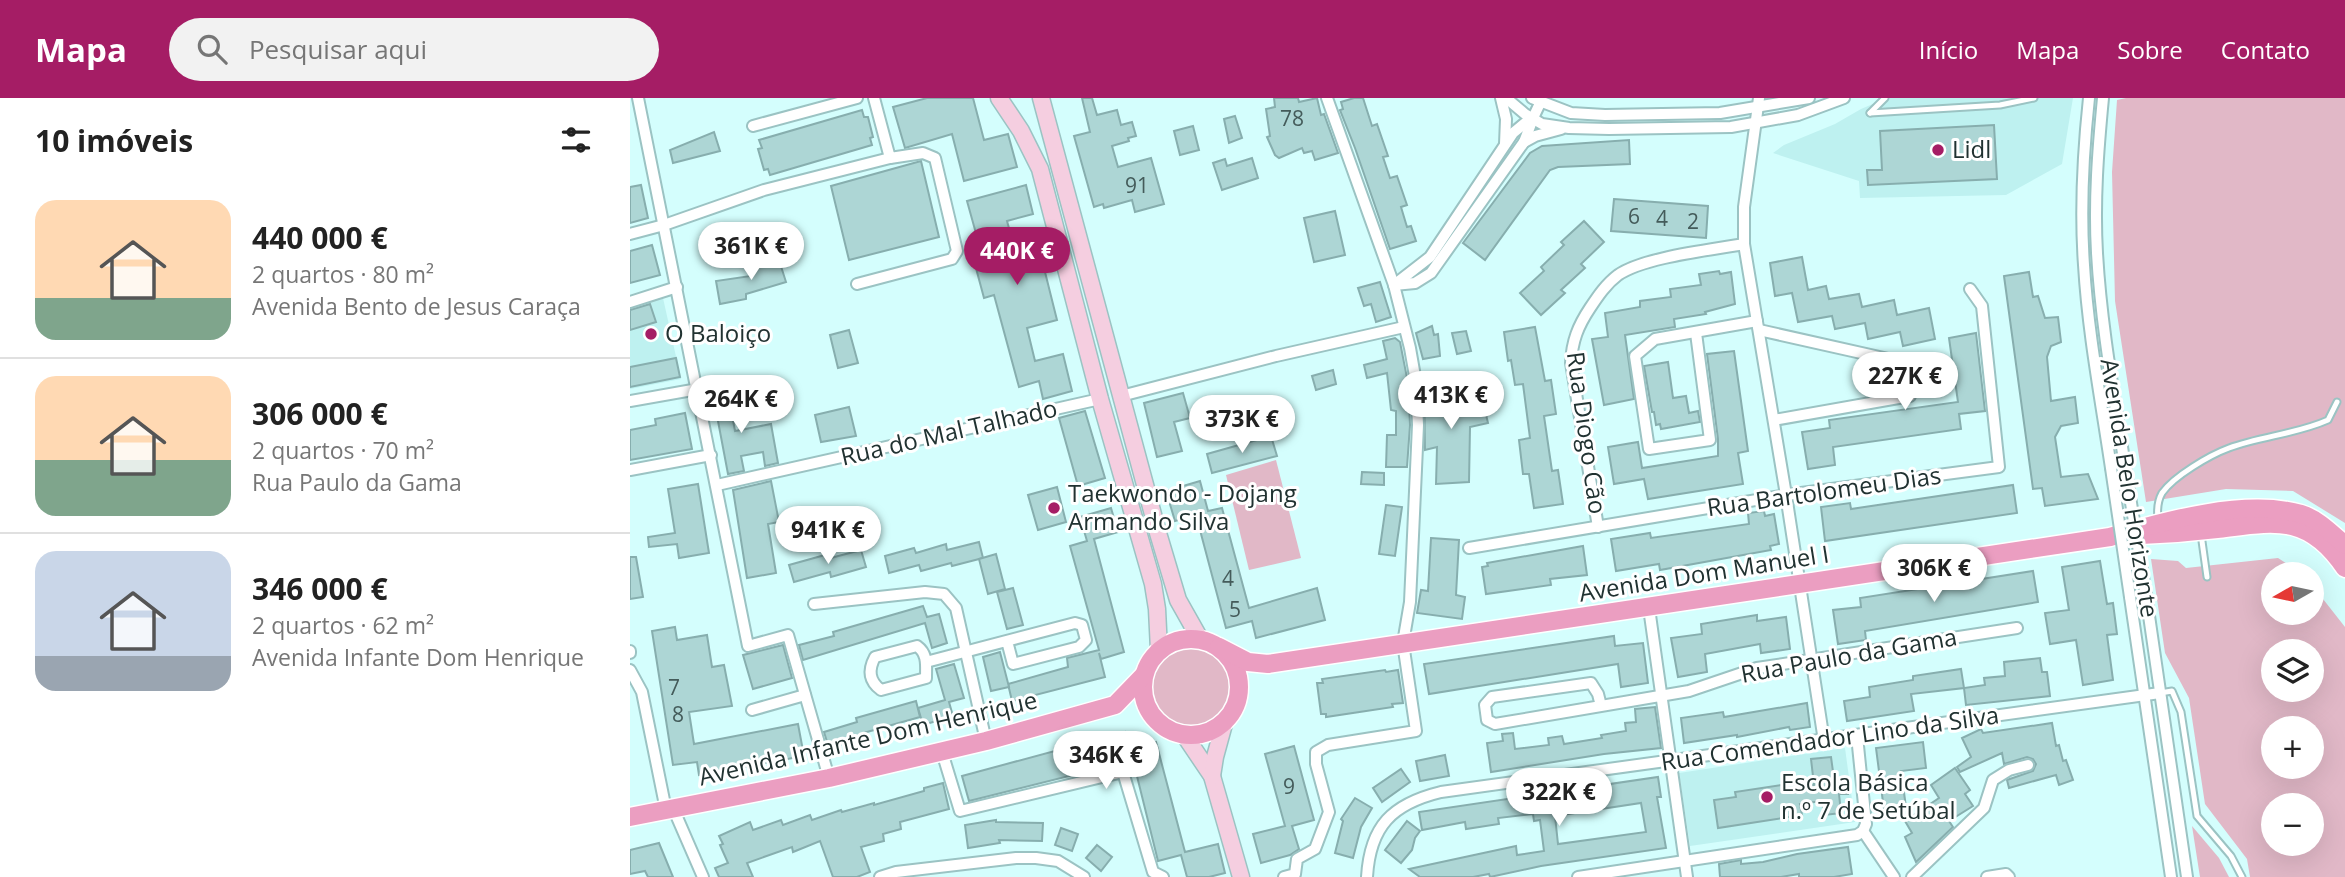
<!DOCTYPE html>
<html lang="pt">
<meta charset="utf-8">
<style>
body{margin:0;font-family:"Open Sans",sans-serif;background:#f2f2f2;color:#222;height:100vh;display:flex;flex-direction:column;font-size:26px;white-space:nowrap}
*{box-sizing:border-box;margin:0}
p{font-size:23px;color:#767676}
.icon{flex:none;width:38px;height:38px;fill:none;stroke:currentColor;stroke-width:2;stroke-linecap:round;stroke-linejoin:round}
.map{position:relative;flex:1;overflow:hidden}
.sheet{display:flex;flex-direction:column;background:#fff;width:630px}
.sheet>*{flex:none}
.needle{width:46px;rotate:261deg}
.buttons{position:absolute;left:1631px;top:464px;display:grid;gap:14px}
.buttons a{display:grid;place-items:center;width:63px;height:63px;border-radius:50%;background:#fff;box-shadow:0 7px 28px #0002;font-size:35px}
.price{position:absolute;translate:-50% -60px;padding:0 16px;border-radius:24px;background:#fff;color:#222;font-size:23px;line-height:46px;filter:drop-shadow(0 2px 4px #0008)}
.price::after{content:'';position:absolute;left:50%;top:42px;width:21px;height:16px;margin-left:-10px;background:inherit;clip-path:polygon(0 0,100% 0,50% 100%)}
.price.current{background:#a51d65;color:#fff}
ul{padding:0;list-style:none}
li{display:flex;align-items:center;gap:21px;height:175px;padding:0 35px}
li+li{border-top:2px solid #e0e0e0}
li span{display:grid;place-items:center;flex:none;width:196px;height:140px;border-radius:21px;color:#555}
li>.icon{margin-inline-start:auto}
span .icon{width:84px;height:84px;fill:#fffc;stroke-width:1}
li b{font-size:30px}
h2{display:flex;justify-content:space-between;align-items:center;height:84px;padding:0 35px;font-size:30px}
header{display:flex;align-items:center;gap:42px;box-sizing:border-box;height:98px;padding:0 35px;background:#a51d65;color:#fff}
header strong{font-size:33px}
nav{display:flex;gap:38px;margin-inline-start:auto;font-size:24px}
.search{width:490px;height:63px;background:#f2f2f2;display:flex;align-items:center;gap:18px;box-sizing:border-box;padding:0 24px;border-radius:38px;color:#767676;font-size:26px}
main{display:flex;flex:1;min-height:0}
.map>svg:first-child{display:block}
.built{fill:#bef1f0}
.green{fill:#e1b8c7;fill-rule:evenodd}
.building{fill:#add6d5;stroke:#87aeae;stroke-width:2;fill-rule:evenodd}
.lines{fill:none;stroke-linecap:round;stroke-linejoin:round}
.service-casing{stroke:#9bc3c3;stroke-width:9}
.minor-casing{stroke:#9bc3c3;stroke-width:14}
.secondary-casing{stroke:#9bc3c3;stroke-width:19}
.primary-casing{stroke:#fff;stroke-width:21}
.service{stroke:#fff;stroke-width:5}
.minor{stroke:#fff;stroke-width:10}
.secondary{stroke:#f5cee0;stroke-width:16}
.primary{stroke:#eb9ec1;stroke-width:18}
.minor-bridge-casing{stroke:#9bc3c3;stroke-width:14;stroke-linecap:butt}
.minor-bridge{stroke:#fff;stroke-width:10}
.poi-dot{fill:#a51d65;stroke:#fff;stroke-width:2.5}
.labels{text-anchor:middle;stroke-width:6;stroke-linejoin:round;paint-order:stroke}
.number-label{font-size:21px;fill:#445b5a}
.poi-label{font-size:24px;fill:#213231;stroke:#fff;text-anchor:start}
.street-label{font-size:24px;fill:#213231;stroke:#fff}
</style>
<header>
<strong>Mapa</strong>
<div class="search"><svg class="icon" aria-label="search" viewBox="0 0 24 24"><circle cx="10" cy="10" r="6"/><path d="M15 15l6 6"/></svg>Pesquisar aqui</div>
<nav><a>Início</a><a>Mapa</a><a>Sobre</a><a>Contato</a></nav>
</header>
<main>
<section class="sheet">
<h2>10 imóveis<svg class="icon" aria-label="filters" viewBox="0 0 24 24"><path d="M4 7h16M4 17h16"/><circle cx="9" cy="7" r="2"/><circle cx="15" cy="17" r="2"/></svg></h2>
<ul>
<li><span style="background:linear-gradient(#ffd9b3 70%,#7fa58c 0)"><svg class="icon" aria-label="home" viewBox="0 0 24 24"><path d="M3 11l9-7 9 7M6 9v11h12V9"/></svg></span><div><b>440 000 €</b><p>2 quartos · 80 m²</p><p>Avenida Bento de Jesus Caraça</p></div></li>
<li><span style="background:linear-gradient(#ffd9b3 60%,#7fa58c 0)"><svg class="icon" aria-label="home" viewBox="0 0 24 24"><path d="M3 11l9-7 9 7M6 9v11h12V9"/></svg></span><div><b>306 000 €</b><p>2 quartos · 70 m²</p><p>Rua Paulo da Gama</p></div></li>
<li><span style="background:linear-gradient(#c9d6e8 75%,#9aa5b1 0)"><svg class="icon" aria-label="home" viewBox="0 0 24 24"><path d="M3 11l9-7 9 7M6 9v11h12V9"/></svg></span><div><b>346 000 €</b><p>2 quartos · 62 m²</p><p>Avenida Infante Dom Henrique</p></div></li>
</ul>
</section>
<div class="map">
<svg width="1715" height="779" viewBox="0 0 1715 779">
<rect width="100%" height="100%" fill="#d4fefd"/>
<g class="built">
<polygon points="1257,0 1443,0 1432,66 1376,97 1230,100 1229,83 1143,55 1154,47 1205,26 1231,11"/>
<polygon points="33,200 51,281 0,291 0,210"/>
<polygon points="1215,650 1225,724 1060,748 1049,675"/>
</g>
<g class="green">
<polygon points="1496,0 1715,0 1715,425 1663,393 1596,391 1516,404 1485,203 1482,74 1487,2"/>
<polygon points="646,362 671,460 619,472 596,377"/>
<path d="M1648 460 1673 476H1643V514H1682V487L1715 529V779H1620L1617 761 1575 706 1559 600 1535 555 1521 461 1548 463 1556 470ZM1643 553H1682V592H1643ZM1643 630H1682V668H1643ZM1643 707H1682V746H1643Z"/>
<circle cx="560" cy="589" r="40"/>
<polygon points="1562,728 1589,760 1599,779 1570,779"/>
</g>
<g class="building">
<polygon points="297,0 343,0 354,42 378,36 387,69 334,83 322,36 275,50 263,9"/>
<polygon points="452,0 462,0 467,17 487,12 491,27 502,24 506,38 498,40 499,43 482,48 488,69 521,60 534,106 505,114 502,102 474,110 473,106 464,109 444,38 460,34"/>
<polygon points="644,0 668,0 669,4 687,0 691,17 694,16 708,55 685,62 682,53 674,55 672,50 649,60 645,57 637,39 640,38 636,11 645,9"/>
<polygon points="724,0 733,0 742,28 747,26 758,58 753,59 760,80 767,78 777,107 771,109 777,129 781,128 786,143 760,151 725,50 710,12 713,11 711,4"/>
<polygon points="232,12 234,19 238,19 243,39 240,40 242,47 140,77 138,71 134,72 128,51 132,50 129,42"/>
<polygon points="605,18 612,40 599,45 594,21"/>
<polygon points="1364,27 1367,81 1238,87 1237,72 1252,72 1250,33"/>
<polygon points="563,28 569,52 550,57 544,33"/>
<polygon points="84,34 90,53 43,65 40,52"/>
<polygon points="999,42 1000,66 928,69 920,72 855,162 833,145 900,55 912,48"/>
<polygon points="622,60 628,80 592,92 583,65 595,61 597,68"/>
<polygon points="291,63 309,139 219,162 201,88"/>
<polygon points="11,87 18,120 0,125 0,89"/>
<polygon points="396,87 403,116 377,123 384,148 407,142 427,222 397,230 405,263 433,256 442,293 413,301 409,283 389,289 364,197 354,200 343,159 352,157 337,103"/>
<polygon points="984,101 1078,108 1076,140 981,133"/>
<polygon points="705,113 715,157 684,164 674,120"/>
<polygon points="954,123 974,144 951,166 955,170 931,192 935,195 911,217 890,195 914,173 911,169 934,147 931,144"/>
<polygon points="22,147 30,177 0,185 0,153"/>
<polygon points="1172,159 1178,192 1196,188 1199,201 1229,196 1232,209 1264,202 1267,217 1299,210 1305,241 1273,248 1270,234 1238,241 1235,225 1205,231 1202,218 1168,224 1162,195 1145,198 1140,165"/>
<polygon points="149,162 156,184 116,196 116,201 90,206 86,183 121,178 119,170"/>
<polygon points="1089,173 1090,176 1101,174 1105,206 1075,214 1076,216 1044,221 1045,229 995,237 1004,301 974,307 962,241 978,239 975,215 1010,209 1010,203 1041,199 1040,191 1071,187 1069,176"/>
<polygon points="1399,174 1403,199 1408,198 1415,220 1428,219 1431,244 1421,248 1417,259 1421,303 1445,299 1448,325 1431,328 1425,339 1431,379 1458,376 1468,401 1415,408 1412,390 1403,391 1374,178"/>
<polygon points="750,184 761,219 746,224 741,206 734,208 728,190"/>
<polygon points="20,206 26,224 0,232 0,212"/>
<polygon points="802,228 804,237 808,236 810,258 793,261 786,235"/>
<polygon points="905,229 915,283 921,282 926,316 914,318 922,373 928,372 933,406 904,410 899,376 893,376 889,342 900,340 893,286 885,287 881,262 878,263 874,234"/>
<polygon points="219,232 228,265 208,270 200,237"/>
<polygon points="836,233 841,253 827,256 822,235"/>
<polygon points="1346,235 1355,313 1329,316 1331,331 1203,349 1205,367 1178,371 1172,334 1200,330 1199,322 1328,304 1319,240"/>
<polygon points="765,240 770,244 778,285 780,327 777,369 756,369 757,337 766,337 766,313 761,312 757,275 737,280 734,267 757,261 753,243"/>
<polygon points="1104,253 1118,353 1108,355 1113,386 1018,401 1014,381 984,386 978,349 1008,344 1012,370 1088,358 1088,341 1077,256"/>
<polygon points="46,260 50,279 0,289 0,269"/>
<polygon points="1038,264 1043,300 1056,298 1059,315 1068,313 1070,324 1031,331 1030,326 1026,327 1024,314 1022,314 1014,268"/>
<polygon points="703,272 706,286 686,292 682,278"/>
<polygon points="96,284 105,333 141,326 148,365 135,368 133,354 111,358 114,373 98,376 81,286"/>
<polygon points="811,284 817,309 839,305 836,291 849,288 858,325 840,329 839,384 806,386 807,349 795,352 794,286"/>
<polygon points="553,295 560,320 544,324 552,353 527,359 514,305"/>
<polygon points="219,309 226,338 191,344 185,317"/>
<polygon points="455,313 475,380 448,388 429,320"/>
<polygon points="55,315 62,351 0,362 0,332 26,327 25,321"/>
<polygon points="641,338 647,358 582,375 577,356"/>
<polygon points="732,374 754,375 754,387 731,386"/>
<polygon points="141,383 149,424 138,426 146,475 117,480 103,392"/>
<polygon points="570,383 578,413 592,410 619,510 687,490 695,522 626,540 622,523 596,530 566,417 545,423 536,393"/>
<polygon points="68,386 79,455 49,460 47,446 19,449 18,439 45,435 38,391"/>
<polygon points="1383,387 1387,415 1195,443 1191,409 1220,405 1221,411"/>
<polygon points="427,389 436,424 408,432 398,397"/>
<polygon points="756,407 772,409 765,458 749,456"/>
<polygon points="481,410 488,434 464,441 494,554 471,561 469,555 475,579 382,603 378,586 438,569 437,560 469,552 440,448 457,443 450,419"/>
<polygon points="1134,413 1135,418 1144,416 1149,446 1140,448 1141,452 1030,472 1029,466 986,473 981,441 1020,435 1021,440 1119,426 1118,415"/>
<polygon points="801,440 829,442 826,497 835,499 832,521 787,515 791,492 798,493"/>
<polygon points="349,444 353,460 322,468 321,465 291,473 289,467 259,475 255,458 284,450 286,455 316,446 317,452"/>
<polygon points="953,448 957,477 920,481 921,487 856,496 852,469 858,468 857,465"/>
<polygon points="231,452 236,469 201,479 200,474 164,484 159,467 195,457 197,461"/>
<polygon points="366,456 375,491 358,496 349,461"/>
<polygon points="0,459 6,459 13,499 0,501"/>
<polygon points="1470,463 1477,506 1483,505 1487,536 1477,537 1483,582 1453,587 1446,542 1420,546 1415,515 1439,512 1432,469"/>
<polygon points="1403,473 1408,504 1235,533 1236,542 1208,546 1203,512 1231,509 1230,500"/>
<polygon points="383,490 393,527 377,531 367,494"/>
<polygon points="293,508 297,519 309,516 317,545 302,550 295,525 173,562 169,547 204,538 203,534"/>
<polygon points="1127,517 1127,523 1156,519 1160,551 1131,555 1130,546 1075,556 1077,574 1048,579 1041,540 1072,536 1071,526"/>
<polygon points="45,529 47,542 77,537 82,569 94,567 102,608 59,614 64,646 168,626 174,658 69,677 67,664 43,667 22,533"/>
<polygon points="984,538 985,548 1013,545 1018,585 991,589 988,566 799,596 794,566"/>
<polygon points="153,547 162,580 123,591 113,557"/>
<polygon points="370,554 379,589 361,593 353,559"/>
<polygon points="1410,560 1412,574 1417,574 1420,598 1336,607 1334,590 1355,587 1354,580 1375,578 1374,564"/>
<polygon points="324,566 334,600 319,604 323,618 293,627 288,610 315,602 306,571"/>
<polygon points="1331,571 1334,590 1281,596 1284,613 1217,623 1214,603 1240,599 1239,589 1283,582 1283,578"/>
<polygon points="755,572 756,574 768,572 773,605 762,606 763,609 696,619 696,616 691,616 687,585 693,585 692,581"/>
<polygon points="286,603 290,619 230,636 231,640 199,650 194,634 227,624 226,620"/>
<polygon points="1177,605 1180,629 1160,632 1159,629 1107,639 1107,637 1054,645 1051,620 1093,614 1094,619"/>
<polygon points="1025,609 1031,650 974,656 861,674 857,645 873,643 872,636 883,635 885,651 919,647 918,640 932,638 934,646 972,640 971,637 996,633 995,625 1006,624 1005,611"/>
<polygon points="1422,625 1426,648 1429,647 1433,663 1436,662 1443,682 1429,687 1426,677 1379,690 1377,682 1403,673 1406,666 1403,661 1397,659 1374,666 1372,655 1330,674 1327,669 1341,659 1332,640 1351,631 1353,635"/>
<polygon points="495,634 500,650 526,644 555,754 588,746 595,775 579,779 557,779 551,757 528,763 503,662 339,703 332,678"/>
<polygon points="1293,644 1296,670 1271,673 1276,709 1254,712 1246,650"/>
<polygon points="664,648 684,722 662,728 669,751 660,757 631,765 623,736 655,728 635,656"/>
<polygon points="815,657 819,678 790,683 786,663"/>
<polygon points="1201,659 1204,681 1216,680 1218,696 1209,696 1211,715 1194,717 1192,703 1170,706 1172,717 1088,730 1084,702 1106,699 1105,694 1152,687 1152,692 1184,687 1181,661"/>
<polygon points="1325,670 1340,692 1335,696 1343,708 1319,723 1323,729 1286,764 1275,739 1282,735 1275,723 1309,700 1301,687"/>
<polygon points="771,671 780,684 752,704 743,690"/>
<path d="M1028 679 1031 699H1027L1036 750 911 768 860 779 859 776 843 779H790L779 771 886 748 887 757 914 753 910 722 904 723 903 716 868 720 869 726 836 731 835 724 792 732 789 714ZM1011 705 1016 734 928 746 925 718Z"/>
<polygon points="313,685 319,711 270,724 271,731 253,736 254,743 231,749 240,774 227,779 203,779 190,743 163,754 162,749 117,765 123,779 89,779 85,770 98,765 90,747 93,746 89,738 120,724 123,732 151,722 153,727 180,717 182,722 211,712 212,714 244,705 244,707 294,693 294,690"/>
<polygon points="725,700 742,710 731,729 723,760 705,755 713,723 711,721"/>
<polygon points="366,722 366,724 413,725 412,743 369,742 370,745 338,750 335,727"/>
<polygon points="777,723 790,733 785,740 782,752 771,765 755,752"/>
<polygon points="431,730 448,736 442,753 425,747"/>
<polygon points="29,745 43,779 18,779 15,773 0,776 0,752"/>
<polygon points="467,747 482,759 471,773 456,760"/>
<polygon points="1218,749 1222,776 1204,779 1169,779 1169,776 1151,779 1090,779 1089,766 1111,762 1111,766 1133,764 1167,756"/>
</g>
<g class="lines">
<g class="service-casing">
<g id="service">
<polyline points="1240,15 1370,7 1404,0"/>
<polyline points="1240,15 1255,0"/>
<path d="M1528 421C1527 412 1527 404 1532 395 1544 378 1580 357 1599 350 1632 338 1667 336 1698 322L1707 304"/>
<polyline points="1571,436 1577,479"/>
<polyline points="1530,595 1542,593 1551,614 1567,718 1601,758 1612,779"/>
</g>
</g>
<g class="minor-casing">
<g id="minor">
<polyline points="8,0 118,548 158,537 199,680"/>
<polyline points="871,0 876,21 875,46"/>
<polyline points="876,0 895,16 912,26 939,30 979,31 1101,29 1168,17 1214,0"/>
<polyline points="902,0 941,15 975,17 1090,15 1179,0"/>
<polyline points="1129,0 1114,109 1114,146 1156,397 1194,643"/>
<path d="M1459 0C1453 56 1450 111 1454 167 1458 235 1471 302 1481 370"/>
<path d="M1473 0C1468 52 1464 103 1467 155 1471 226 1484 297 1495 368"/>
<polyline points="123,28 227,0"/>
<polyline points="894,44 905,38 931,31"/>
<polyline points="0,136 34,127 134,92 260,60"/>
<polyline points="227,186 322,161 327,153 305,60 293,55 260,60 244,0"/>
<path d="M764 187 785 185 801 175 894 44C900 30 903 17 911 4"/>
<polyline points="764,187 800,159 883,35 901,20"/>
<polyline points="0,204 47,189"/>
<polyline points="1129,232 1276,265 1280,298 1144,322"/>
<polyline points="1066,235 1080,342 1019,351 1005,258 1025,241 1127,223"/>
<polyline points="491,298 646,258 774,229"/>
<polyline points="0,303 68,291"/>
<polyline points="0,372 81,357"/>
<polyline points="87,387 470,301"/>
<path d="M968 429 941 265C942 243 948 228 960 210 968 198 976 186 988 177 1014 159 1081 152 1114 146"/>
<polyline points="839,450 1156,397 1369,369 1352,208 1340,191"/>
<polyline points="1516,497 1557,779"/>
<polyline points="1500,499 1541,779"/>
<polyline points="184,506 295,494 314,496 326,510 356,643"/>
<polyline points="1019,510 1057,779"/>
<path d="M287 548C298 556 296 567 296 580L251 592C239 583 238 572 245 559Z"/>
<polyline points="0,553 0,555"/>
<polyline points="296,564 445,525 452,527 456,542 449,549 383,566 377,543"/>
<polyline points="0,572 12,594 36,712"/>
<polyline points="971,608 968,596 961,585 862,599 855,607 857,622 865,626 1059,593 1127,570 1387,530"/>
<polyline points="122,612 175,597"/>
<polyline points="312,654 330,713 493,674 523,774 533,779"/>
<polyline points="43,710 73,779"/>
<polyline points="1233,733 1264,779"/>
<polyline points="250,779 266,774 386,760 406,760 428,763 454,779"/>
<polyline points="654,779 665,776 667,761 685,751 699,714 686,666 686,654 698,647 786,633 773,545 780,504 788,327 786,284 780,250 764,187 697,0"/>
<path d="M737 779C740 728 762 706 811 694L1530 595"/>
<polyline points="948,779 1227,737 1233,733 1236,726 1227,638"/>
<polyline points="1282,779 1354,710 1363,682 1379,672 1398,667"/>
<polyline points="1357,779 1376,776 1379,779"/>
</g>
</g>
<g class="secondary-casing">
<g id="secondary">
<polyline points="369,0 391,33 410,71 470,301 523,486 527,511 529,552"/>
<polyline points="411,0 528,435 548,502 570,541"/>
<polyline points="555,638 582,678 611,779"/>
<polyline points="582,678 585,659 594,626"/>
</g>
</g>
<g class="primary-casing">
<g id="primary">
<path d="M1511 437C1537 436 1562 434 1587 431 1644 424 1678 415 1715 470"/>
<circle cx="561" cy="589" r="48"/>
<path d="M589 549 618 564 638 566 1480 439C1534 423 1616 400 1671 416 1688 421 1702 436 1715 447"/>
<polyline points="0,719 199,680 356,643 485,607 514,577"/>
</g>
</g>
<use href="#service" class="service"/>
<use href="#minor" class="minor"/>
<use href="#secondary" class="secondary"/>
<use href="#primary" class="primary"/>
<g class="minor-bridge-casing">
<g id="minor-bridge">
<polyline points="1495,368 1516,497"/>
<polyline points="1481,370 1500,499"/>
</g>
</g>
<use href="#minor-bridge" class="minor-bridge"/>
</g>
<g class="poi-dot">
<circle cx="1308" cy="52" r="7"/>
<circle cx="21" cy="236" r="7"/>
<circle cx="424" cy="410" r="7"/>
<circle cx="1137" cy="699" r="7"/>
</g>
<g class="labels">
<g class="number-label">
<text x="662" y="28">78</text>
<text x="507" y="95">91</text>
<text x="1004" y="126">6</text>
<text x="1032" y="128">4</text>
<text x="1063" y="131">2</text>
<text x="598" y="488">4</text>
<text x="605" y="519">5</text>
<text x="44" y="597">7</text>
<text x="48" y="624">8</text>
<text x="659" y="696">9</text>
</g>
<g class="poi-label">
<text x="1322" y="60">Lidl</text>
<text x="35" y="244">O Baloiço</text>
<text x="438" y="404">Taekwondo - Dojang<tspan x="438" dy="28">Armando Silva</tspan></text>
<text x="1151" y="693">Escola Básica<tspan x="1151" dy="28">n.º 7 de Setúbal</tspan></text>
</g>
<g class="street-label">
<text transform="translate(319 335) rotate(-13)" y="8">Rua do Mal Talhado</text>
<text transform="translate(956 335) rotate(82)" y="8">Rua Diogo Cão</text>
<text transform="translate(1499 390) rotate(81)" y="8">Avenida Belo Horizonte</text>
<text transform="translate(1194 394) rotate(-8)" y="8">Rua Bartolomeu Dias</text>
<text transform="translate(1074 476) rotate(-9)" y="8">Avenida Dom Manuel I</text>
<text transform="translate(1219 558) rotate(-10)" y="8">Rua Paulo da Gama</text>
<text transform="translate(238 641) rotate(-13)" y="8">Avenida Infante Dom Henrique</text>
<text transform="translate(1200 641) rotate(-8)" y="8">Rua Comendador Lino da Silva</text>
</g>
</g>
</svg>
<div class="buttons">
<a><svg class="needle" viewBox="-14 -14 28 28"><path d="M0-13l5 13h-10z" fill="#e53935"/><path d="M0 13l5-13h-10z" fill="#767676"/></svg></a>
<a><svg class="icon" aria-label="layers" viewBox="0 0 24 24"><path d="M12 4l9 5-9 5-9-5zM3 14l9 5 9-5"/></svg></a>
<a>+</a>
<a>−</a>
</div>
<b class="price" style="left:121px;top:184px">361K €</b>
<b class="price current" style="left:387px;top:189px">440K €</b>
<b class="price" style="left:1275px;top:314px">227K €</b>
<b class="price" style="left:821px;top:333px">413K €</b>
<b class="price" style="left:111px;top:337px">264K €</b>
<b class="price" style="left:612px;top:357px">373K €</b>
<b class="price" style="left:198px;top:468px">941K €</b>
<b class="price" style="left:1304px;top:506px">306K €</b>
<b class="price" style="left:476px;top:693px">346K €</b>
<b class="price" style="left:929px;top:730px">322K €</b>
</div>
</main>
